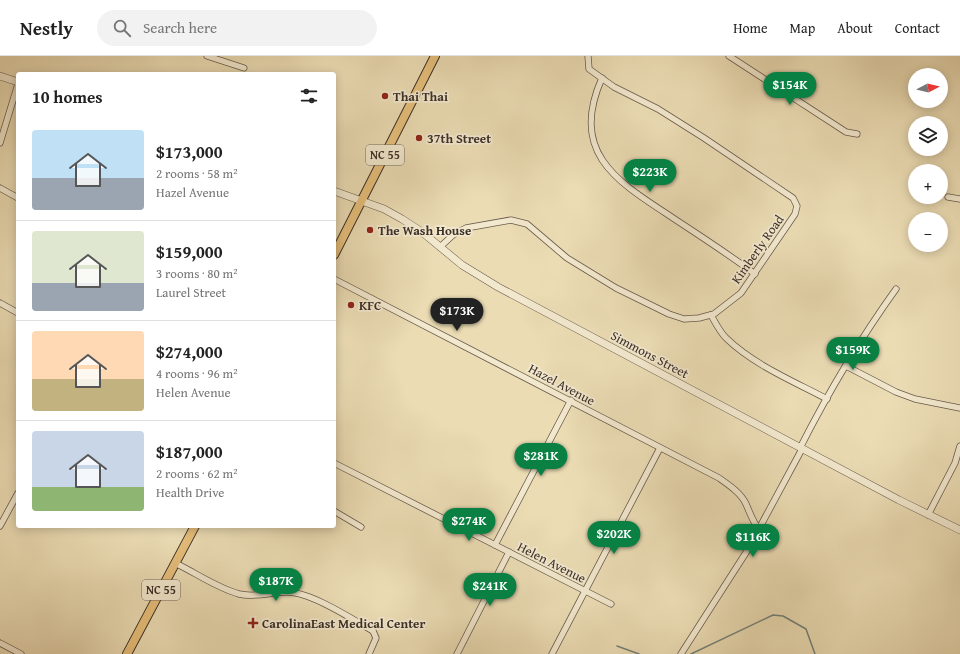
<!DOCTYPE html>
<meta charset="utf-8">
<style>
body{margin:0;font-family:"Gentium Book Plus",serif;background:#f2f2f2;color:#222;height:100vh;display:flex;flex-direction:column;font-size:15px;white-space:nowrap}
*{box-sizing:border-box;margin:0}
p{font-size:13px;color:#767676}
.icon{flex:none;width:22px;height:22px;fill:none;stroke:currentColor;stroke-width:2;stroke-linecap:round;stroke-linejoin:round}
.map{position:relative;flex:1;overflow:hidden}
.side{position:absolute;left:16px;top:16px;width:320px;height:456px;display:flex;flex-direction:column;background:#fff;border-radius:4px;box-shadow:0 2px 10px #0003}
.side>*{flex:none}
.needle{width:26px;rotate:83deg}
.buttons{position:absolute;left:908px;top:12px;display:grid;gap:8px}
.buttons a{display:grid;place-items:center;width:40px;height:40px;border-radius:50%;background:#fff;box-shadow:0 2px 10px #0003;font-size:20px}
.price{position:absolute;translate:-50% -34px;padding:0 9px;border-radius:14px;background:#0b8043;color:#fff;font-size:13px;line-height:26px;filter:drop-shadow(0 1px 2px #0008)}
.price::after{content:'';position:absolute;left:50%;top:24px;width:12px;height:9px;margin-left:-6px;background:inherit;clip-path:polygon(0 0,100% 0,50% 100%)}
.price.active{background:#222;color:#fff}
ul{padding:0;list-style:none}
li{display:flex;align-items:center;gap:12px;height:100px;padding:0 16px}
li+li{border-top:1px solid #e0e0e0}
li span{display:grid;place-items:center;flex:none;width:112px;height:80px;border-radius:4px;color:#555}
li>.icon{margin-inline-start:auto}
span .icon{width:48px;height:48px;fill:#fffc;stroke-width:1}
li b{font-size:17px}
h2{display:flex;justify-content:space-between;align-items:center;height:48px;padding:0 16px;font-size:17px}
header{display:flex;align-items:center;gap:24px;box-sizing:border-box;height:56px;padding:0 20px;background:#fff;border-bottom:1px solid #e0e0e0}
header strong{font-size:19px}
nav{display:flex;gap:22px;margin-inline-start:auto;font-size:14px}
.search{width:280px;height:36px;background:#f2f2f2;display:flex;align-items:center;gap:10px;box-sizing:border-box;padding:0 14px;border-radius:22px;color:#767676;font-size:15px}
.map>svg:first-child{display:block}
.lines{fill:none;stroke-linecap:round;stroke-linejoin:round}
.stream{stroke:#73827b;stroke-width:1.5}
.minor-casing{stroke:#675a4b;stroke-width:7}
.tertiary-casing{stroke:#675a4b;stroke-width:8}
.primary-casing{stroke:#3b2f28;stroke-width:10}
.minor{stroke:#f2e8ce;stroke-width:5.5}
.tertiary{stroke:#f2e8ce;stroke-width:7}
.primary{stroke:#e6be7a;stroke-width:8}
.poi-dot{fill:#8f2418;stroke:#f2e8ce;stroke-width:1.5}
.labels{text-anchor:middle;stroke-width:3.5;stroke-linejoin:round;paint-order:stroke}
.shield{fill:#f2e8ce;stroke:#72665a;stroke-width:1}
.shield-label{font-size:12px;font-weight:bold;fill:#3b2f28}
.poi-label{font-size:13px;font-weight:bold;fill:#3b2f28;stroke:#f2e8ce;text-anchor:start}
.street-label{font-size:13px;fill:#3b2f28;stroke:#f2e8ce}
</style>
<header>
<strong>Nestly</strong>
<div class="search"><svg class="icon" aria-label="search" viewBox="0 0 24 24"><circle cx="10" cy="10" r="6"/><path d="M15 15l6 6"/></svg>Search here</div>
<nav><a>Home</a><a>Map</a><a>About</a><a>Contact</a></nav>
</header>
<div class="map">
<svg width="960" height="598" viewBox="0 0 960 598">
<rect width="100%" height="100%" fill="#ebdcb4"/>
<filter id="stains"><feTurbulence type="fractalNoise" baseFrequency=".005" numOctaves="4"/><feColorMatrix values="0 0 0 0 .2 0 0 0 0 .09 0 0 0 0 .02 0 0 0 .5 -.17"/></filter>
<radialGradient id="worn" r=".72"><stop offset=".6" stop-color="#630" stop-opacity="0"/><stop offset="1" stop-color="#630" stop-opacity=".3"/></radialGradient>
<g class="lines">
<g class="stream">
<polyline points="617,590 639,598"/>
<polyline points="691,598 773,559 783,560 806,573 815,598"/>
</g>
<g class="minor-casing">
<g id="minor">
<polyline points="207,0 244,12"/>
<polyline points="729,0 846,76 857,78"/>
<path d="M602 22C570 94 613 123 667 158 697 178 727 197 755 218"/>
<polyline points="0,87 18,28"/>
<polyline points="0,132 18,142"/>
<polyline points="948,141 960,143"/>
<polyline points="440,191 453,179 466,172 511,164 527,168 567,202 616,232 669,258 684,263 699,262 714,258 741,237 795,158 797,150 793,142 704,82 658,53 614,31 589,13 588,0"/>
<path d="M334 223 719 422C729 429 741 437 746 448 750 457 753 466 759 474"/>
<polyline points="0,247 18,257"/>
<path d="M711 259C715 266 720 276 726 282 754 309 793 325 827 343"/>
<polyline points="846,310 896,336 915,343 960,352"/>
<path d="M800 392C828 337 860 283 896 233"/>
<polyline points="334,407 611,548"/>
<polyline points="334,455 361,471"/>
<polyline points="928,459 955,407 960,390"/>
<polyline points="0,470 18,437"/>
<polyline points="495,489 571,344"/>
<path d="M175 507C196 517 217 532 239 538 255 542 271 536 287 536 311 536 352 563 373 575L376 582 369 598"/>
<polyline points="0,587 21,598"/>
<polyline points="457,598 509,496"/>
<polyline points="552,598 660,392"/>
<polyline points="681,598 747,495 802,393"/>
</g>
</g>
<g class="tertiary-casing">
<g id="tertiary">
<polyline points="0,20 18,26"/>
<polyline points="334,135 384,153 402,163 422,176 462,209 498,231 899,444 960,474"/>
</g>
</g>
<g class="primary-casing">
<g id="primary">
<polyline points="334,199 435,0"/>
<polyline points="127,598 195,470"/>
</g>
</g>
<use href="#minor" class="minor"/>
<use href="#tertiary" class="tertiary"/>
<use href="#primary" class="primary"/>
</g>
<g class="poi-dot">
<circle cx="385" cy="40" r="4"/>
<circle cx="419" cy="82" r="4"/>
<circle cx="370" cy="174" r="4"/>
<circle cx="351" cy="249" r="4"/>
<path d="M251 561h4v4h4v4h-4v4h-4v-4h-4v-4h4z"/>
</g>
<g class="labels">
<g class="shield">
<rect x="366" y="89" width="38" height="20" rx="3"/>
<rect x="142" y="524" width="38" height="20" rx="3"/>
</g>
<g class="shield-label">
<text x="385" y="103">NC 55</text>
<text x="161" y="538">NC 55</text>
</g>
<g class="poi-label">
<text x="393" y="45">Thai Thai</text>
<text x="427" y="87">37th Street</text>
<text x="378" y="179">The Wash House</text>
<text x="359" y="254">KFC</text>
<text x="262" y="572">CarolinaEast Medical Center</text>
</g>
<g class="street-label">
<text transform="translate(757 193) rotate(-55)" y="5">Kimberly Road</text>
<text transform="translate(650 298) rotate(28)" y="5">Simmons Street</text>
<text transform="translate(562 328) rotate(28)" y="5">Hazel Avenue</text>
<text transform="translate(552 506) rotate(27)" y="5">Helen Avenue</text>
</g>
</g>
<rect width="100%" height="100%" filter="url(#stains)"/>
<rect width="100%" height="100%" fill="url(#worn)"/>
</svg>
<div class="buttons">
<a><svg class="needle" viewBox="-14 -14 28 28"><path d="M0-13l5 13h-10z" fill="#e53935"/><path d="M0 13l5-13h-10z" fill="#767676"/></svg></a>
<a><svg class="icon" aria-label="layers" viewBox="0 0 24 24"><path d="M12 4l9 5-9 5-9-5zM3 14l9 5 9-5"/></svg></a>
<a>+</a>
<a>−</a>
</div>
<b class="price" style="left:790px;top:50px">$154K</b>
<b class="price" style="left:650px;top:137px">$223K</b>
<b class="price active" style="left:457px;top:276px">$173K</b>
<b class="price" style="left:853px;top:315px">$159K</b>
<b class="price" style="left:541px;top:421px">$281K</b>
<b class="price" style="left:469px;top:486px">$274K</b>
<b class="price" style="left:614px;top:499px">$202K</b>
<b class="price" style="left:753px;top:502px">$116K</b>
<b class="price" style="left:276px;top:546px">$187K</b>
<b class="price" style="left:490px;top:551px">$241K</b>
<section class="side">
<h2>10 homes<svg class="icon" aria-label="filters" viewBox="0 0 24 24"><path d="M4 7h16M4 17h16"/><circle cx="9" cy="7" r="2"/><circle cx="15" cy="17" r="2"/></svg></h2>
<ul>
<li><span style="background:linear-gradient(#bfe0f5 60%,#9aa5b1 0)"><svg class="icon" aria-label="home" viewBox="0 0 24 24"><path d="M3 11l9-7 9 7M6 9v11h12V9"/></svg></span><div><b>$173,000</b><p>2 rooms · 58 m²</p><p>Hazel Avenue</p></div></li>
<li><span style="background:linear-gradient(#dfe7d0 65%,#9aa5b1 0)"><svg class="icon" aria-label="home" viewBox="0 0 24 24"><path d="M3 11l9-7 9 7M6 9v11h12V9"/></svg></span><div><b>$159,000</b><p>3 rooms · 80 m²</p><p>Laurel Street</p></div></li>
<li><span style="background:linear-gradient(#ffd9b3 60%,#c2b280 0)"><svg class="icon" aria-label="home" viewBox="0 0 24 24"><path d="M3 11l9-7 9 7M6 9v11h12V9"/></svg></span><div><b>$274,000</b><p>4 rooms · 96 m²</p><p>Helen Avenue</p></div></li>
<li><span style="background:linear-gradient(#c9d6e8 70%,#8fb573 0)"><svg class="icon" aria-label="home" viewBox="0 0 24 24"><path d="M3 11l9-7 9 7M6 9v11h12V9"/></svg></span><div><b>$187,000</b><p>2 rooms · 62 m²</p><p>Health Drive</p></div></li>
</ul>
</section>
</div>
